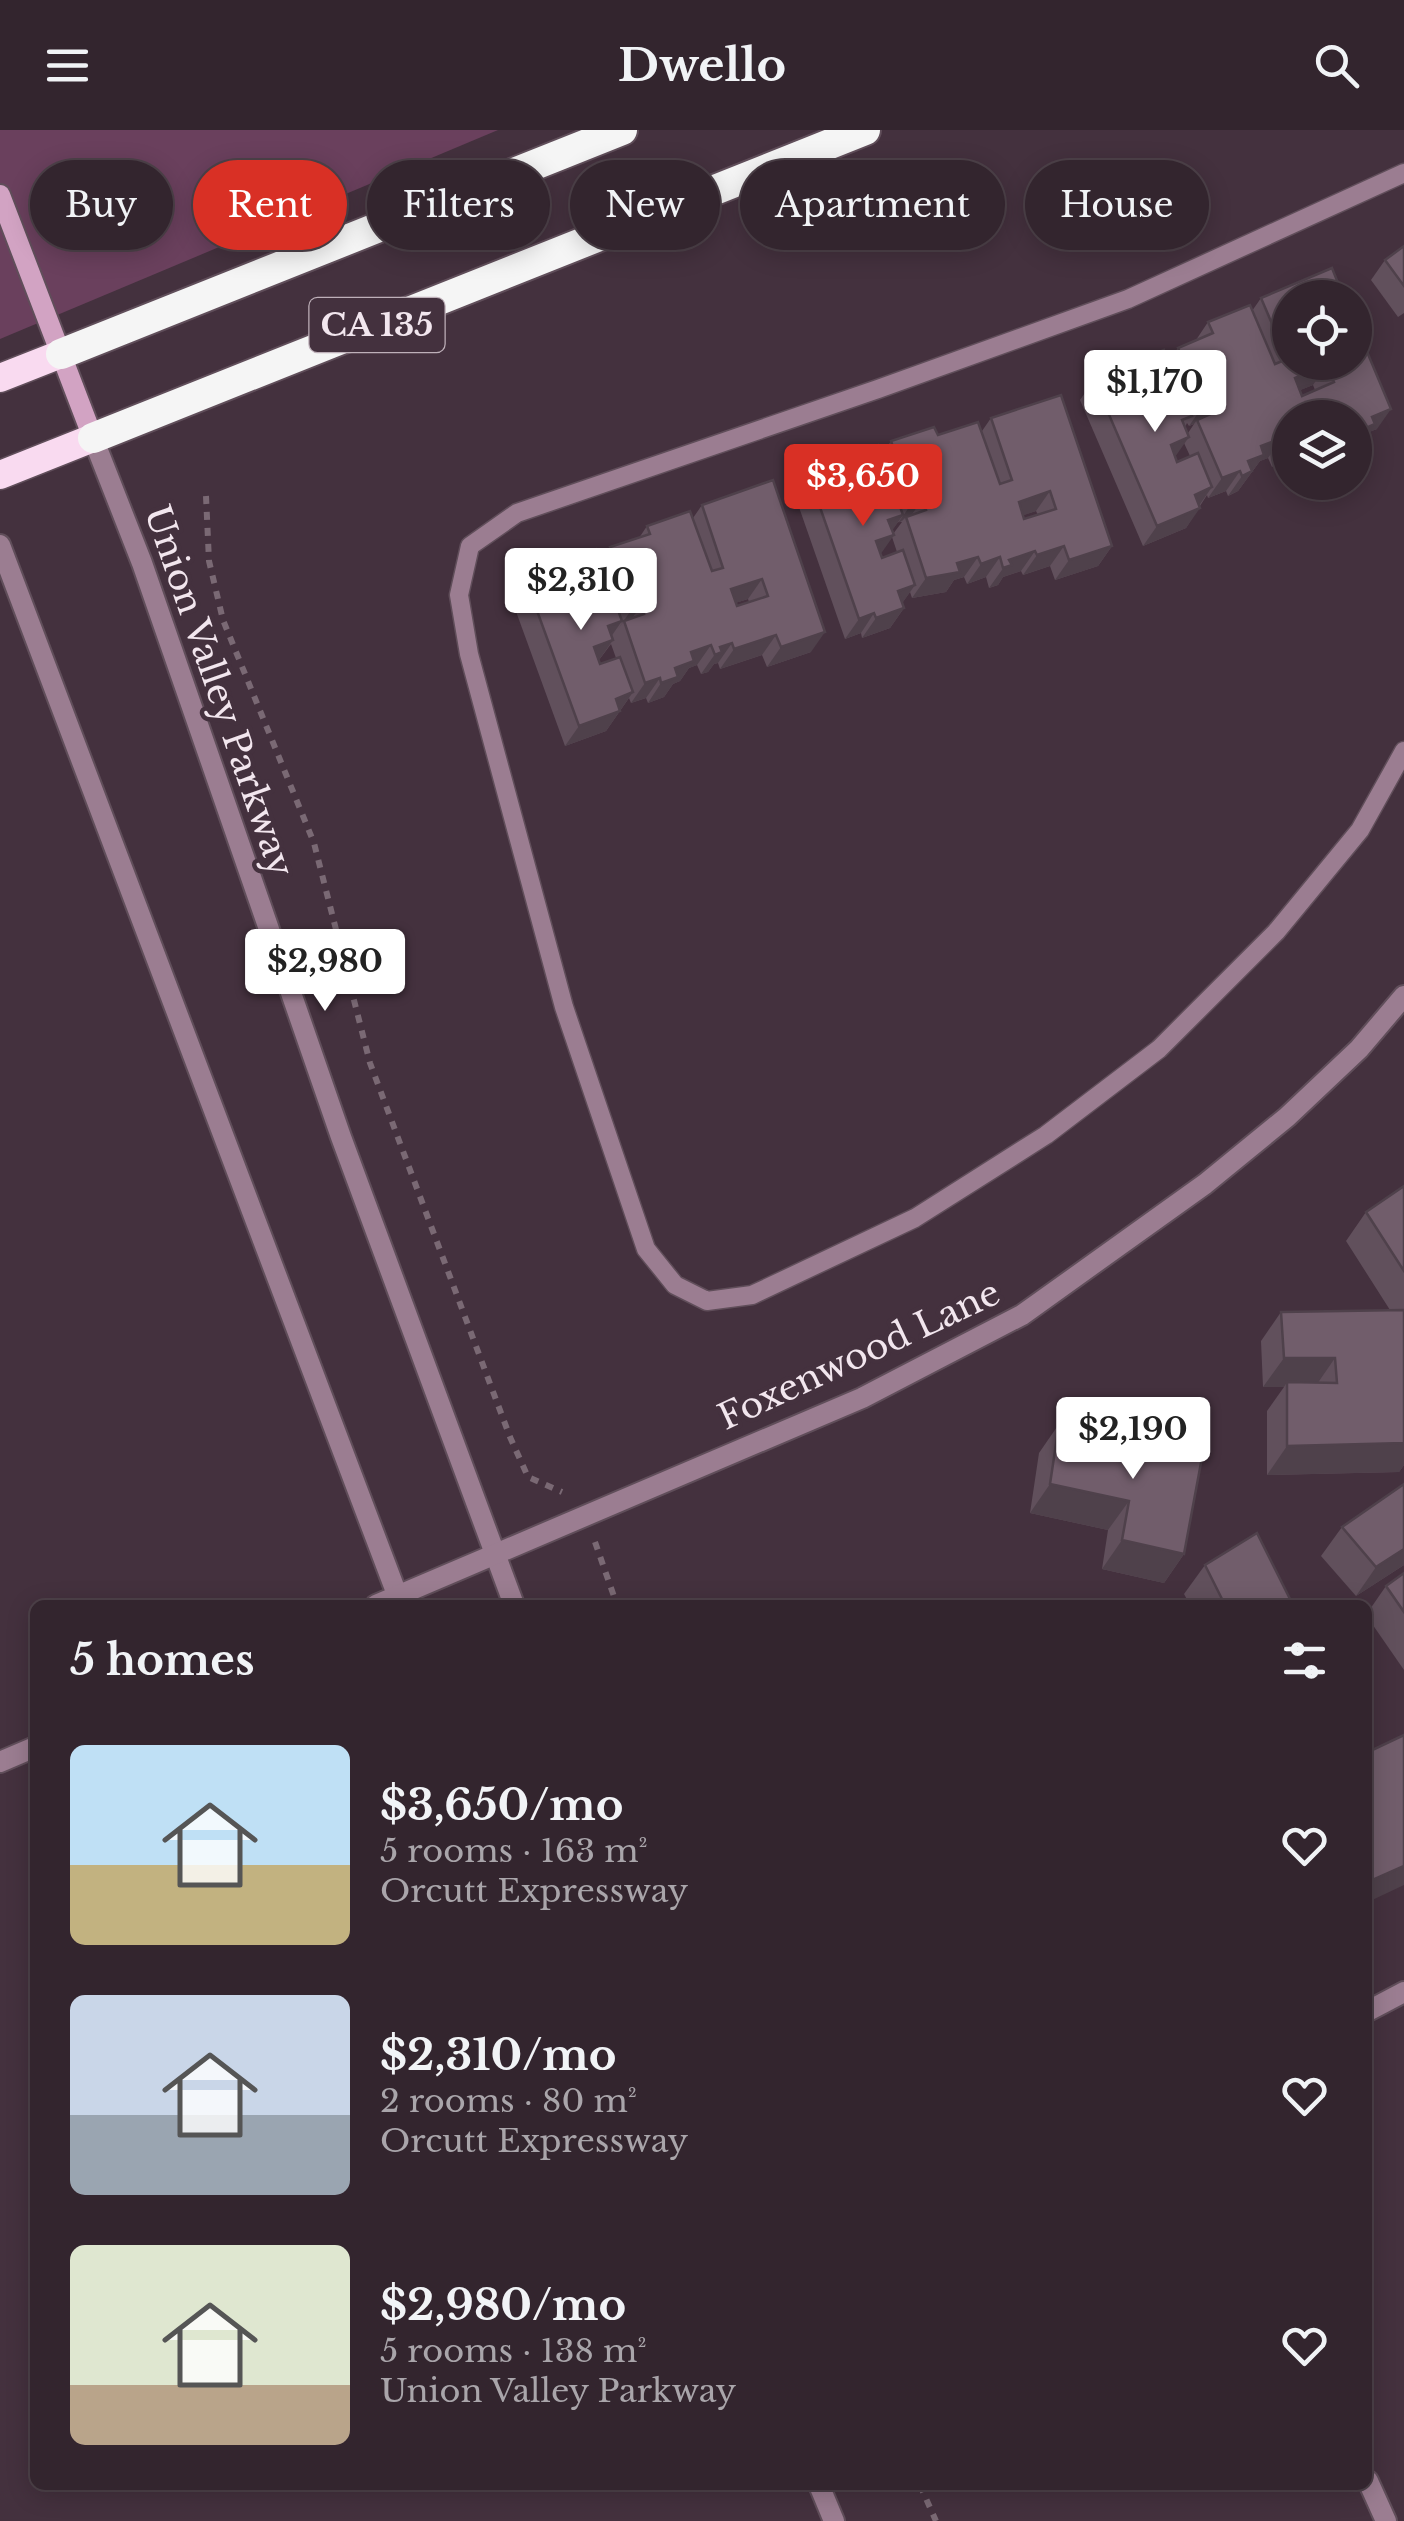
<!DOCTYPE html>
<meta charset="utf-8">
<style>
body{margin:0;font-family:"Libre Baskerville",serif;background:#3e313a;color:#f1f3f6;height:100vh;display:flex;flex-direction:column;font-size:38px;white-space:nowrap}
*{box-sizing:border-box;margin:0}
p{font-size:32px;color:#a9a5aa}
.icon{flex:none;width:55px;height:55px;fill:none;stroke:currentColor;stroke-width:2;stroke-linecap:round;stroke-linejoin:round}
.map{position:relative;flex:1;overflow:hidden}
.panel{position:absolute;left:30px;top:1470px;width:1342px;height:890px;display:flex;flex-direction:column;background:#33252e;border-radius:15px;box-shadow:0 5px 25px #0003,0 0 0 2px #4e424a}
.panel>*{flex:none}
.guide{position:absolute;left:30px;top:30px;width:1345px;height:90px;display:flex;gap:20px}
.fabs{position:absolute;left:1272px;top:150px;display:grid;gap:20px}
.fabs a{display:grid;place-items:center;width:100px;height:100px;border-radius:50%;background:#33252e;box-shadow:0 5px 25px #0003,0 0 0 2px #4e424a;font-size:50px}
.price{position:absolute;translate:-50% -85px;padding:0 22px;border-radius:10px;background:#fff;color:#222;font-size:32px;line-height:65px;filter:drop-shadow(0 2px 5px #0008)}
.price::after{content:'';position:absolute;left:50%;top:60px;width:30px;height:22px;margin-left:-15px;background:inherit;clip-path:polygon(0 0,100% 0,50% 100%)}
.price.selected{background:#d93025;color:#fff}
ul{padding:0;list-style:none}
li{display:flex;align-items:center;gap:30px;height:250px;padding:0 40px}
li span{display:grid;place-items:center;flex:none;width:280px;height:200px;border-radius:15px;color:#555}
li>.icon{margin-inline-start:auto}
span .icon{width:120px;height:120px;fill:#fffc;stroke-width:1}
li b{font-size:42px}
h2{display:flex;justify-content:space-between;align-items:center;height:120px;padding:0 40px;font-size:42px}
.tag{padding:0 35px;border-radius:45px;background:#33252e;box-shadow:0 5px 25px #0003,0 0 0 2px #4e424a;font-size:35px;line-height:90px}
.tag.selected{background:#d93025;color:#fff}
header{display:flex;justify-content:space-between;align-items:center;height:130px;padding:0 40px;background:#33252e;font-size:45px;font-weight:700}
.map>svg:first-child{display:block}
.green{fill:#6a405d}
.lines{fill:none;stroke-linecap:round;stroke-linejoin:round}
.service-casing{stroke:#604e5a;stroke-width:21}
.minor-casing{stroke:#604e5a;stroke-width:24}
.tertiary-casing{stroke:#604e5a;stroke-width:24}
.secondary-casing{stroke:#604e5a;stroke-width:24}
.trunk-casing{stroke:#604e5a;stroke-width:31}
.motorway-casing{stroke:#604e5a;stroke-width:34}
.path{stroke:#7a6974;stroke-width:6;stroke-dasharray:8 8;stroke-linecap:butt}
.service{stroke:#9b7d91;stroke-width:18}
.minor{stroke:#9b7d91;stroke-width:20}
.tertiary{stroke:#9b7d91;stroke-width:20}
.secondary{stroke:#d2a3c3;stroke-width:20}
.trunk{stroke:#f9daf0;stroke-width:28}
.motorway{stroke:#f5f5f5;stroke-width:30}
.wall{fill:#61505c;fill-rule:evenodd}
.shaded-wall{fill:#4f414b}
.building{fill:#715d6b;stroke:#4f414b;stroke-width:2.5;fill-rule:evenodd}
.labels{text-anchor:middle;stroke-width:9;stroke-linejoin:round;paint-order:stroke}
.shield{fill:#44313e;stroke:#beb0b9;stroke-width:2.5}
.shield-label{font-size:32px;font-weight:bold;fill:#f2e6ee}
.street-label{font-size:35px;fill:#f2e6ee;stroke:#44313e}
</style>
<header><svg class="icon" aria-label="menu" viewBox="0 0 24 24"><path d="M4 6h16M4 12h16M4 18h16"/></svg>Dwello<svg class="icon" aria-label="search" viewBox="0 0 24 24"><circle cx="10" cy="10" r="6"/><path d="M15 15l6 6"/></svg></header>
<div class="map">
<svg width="1404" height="2391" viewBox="0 0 1404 2391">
<rect width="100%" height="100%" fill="#44313e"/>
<polygon class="green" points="0,0 498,0 0,209"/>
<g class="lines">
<g class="service-casing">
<polyline id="service" points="1404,43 1128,169 878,259 517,383 470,416 459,465 469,524 564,877 646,1119 675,1155 707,1171 752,1165 915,1088 1046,1005 1159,919 1276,802 1360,700 1404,621"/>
</g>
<g class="minor-casing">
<g id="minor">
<polyline points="1368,1881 1404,1862"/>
<polyline points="1368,2351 1386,2391"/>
</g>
</g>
<g class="tertiary-casing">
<g id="tertiary">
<polyline points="93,308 142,433 341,1007 514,1475"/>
<polyline points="0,415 401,1475"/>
<polyline points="376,1475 862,1268 1022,1185 1205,1054 1287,987 1359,919 1404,866"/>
<polyline points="0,1632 35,1617"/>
<polyline points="819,2355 834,2391"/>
</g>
</g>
<g class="secondary-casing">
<polyline id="secondary" points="0,65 93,308"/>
</g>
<g class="trunk-casing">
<g id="trunk">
<polyline points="0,248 61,224"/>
<polyline points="0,345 93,308"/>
</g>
</g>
<g class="motorway-casing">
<g id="motorway">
<polyline points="61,224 622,0"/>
<polyline points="93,308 865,0"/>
</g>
</g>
<g class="path">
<polyline points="206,366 209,431 223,490 314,713 370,933 510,1307 528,1347 562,1362"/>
<polyline points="595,1412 617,1475"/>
<polyline points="920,2355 936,2391"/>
</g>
<use href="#service" class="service"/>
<use href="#minor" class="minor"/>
<use href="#tertiary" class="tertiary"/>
<use href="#secondary" class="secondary"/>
<use href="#trunk" class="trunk"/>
<use href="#motorway" class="motorway"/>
</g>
<g class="wall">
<polygon points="1404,116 1404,183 1398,187 1371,150 1385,130"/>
<path d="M1261 168 1355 232 1377 299 1369 302 1361 314 1355 317V288H1290V324L1286 325 1281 333 1272 337 1268 328 1260 331 1238 361 1228 366 1226 361 1208 368 1207 365 1186 398 1143 416 1080 270 1094 250 1168 231 1178 218 1196 210 1208 192 1252 181ZM1313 255 1315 260 1302 266 1300 260ZM1187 293 1189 296 1194 294 1188 303 1185 297ZM1184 313 1190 326 1177 332 1175 326Z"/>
<path d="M991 288 1112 416 1098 436 1055 450 1050 436 1023 445 1021 441 1003 447 998 455 989 458 986 447 967 454 964 447 954 450 946 462 912 468 910 462 902 473 904 478 890 498 862 508 861 503 845 509 793 360 807 340 882 325 891 311 982 301ZM1036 381 1038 385 1024 389 1023 385ZM898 392H902L893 404 892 400ZM892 407 897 422 882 428 880 424Z"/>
<path d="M773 350 811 522 767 537 762 525 720 539 718 533 714 534 708 542 701 544 697 535 689 538 680 551 673 554 664 567 648 573 646 568 631 573 629 568 606 601 565 616 510 465 524 445 601 431 610 417 639 408 647 396 693 388 702 375ZM748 469 749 472 737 476 735 473ZM611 514 616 528 600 534 599 530Z"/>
<polygon points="1404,1056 1404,1335 1399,1342 1267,1345 1267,1281 1284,1257 1263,1257 1261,1211 1281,1182 1390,1180 1346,1111 1366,1082"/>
<polygon points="1059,1294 1184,1424 1164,1453 1102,1439 1108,1400 1030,1383 1039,1323"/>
<polygon points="1342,1397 1404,1435 1356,1466 1321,1426"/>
<polygon points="1205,1435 1293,1475 1190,1475 1184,1464"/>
<polygon points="1404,1443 1404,1540 1368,1488 1368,1482 1386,1456"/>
</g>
<g class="shaded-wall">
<polygon points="1327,235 1313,255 1281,268 1295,248"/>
<polygon points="1214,272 1200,292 1197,290 1194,294 1189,296 1203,276"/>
<polygon points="1391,279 1377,299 1369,302 1361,314 1355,317 1355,303 1372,287"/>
<polygon points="1189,307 1175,327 1171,315"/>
<polygon points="1282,308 1268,328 1260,331 1238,361 1228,366 1242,346 1240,343 1261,316"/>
<polygon points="1290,311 1290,324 1286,325 1281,333 1272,337"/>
<polygon points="1240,341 1226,361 1208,368 1222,348"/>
<polygon points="1212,357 1198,377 1195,365"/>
<polygon points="1050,361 1036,381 1005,392 1019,372"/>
<polygon points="922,370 908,390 906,387 902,391 898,393 912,373"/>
<polygon points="1200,378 1186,398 1143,416 1157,396"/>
<polygon points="903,385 889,405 888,390"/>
<polygon points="894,405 880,425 876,411"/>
<polygon points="1064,416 1050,436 1023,445 1037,425"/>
<polygon points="1112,416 1098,436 1055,450 1069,430"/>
<polygon points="1035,421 1021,441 1003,447 998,455 989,458 1009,430"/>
<polygon points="978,427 964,447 954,450 946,462 912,468 926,448 957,433"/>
<polygon points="1000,427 986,447 967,454 981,434"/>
<polygon points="762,449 748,469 717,479 731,459"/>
<polygon points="915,455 901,475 898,461"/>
<polygon points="641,476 627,495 624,491 618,499 632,479"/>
<polygon points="904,478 890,498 862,508 876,488"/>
<polygon points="874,483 861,503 845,509 859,489"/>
<polygon points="622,491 608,511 608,496"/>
<polygon points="825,502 811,522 767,537 781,517"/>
<polygon points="776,505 762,525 720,539 734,519"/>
<polygon points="613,510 599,530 594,517"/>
<polygon points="732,513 718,533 714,534 708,542 701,544 720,517"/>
<polygon points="711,515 697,535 689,538 680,551 673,554 664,567 648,573 661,553 691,522"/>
<polygon points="660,548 646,568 631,573 645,553"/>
<polygon points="633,562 606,601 565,616 579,596 616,569"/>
<polygon points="1284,1228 1335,1228 1315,1257 1287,1252 1284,1257 1263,1257"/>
<polygon points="1404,1313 1404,1335 1399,1342 1267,1345 1287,1316"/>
<polygon points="1050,1354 1129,1371 1108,1400 1030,1383"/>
<polygon points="1122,1410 1184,1424 1164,1453 1102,1439"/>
<polygon points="1404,1419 1404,1435 1356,1466 1376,1437"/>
<polygon points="1404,1736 1404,1755 1368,1772 1368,1752"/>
</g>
<g class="building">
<polygon points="1404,116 1404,156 1385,130"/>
<path d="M1332 138 1344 168H1290V232H1355V193L1391 279 1372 287 1375 294 1355 303V288H1290V315L1286 317 1282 308 1261 316 1264 325 1248 331 1252 341 1242 346 1240 341 1222 348 1197 290 1217 281 1214 272 1203 276 1178 218 1213 203 1208 192 1250 175 1275 234 1287 229 1261 168ZM1327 235 1334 252 1302 266 1295 248Z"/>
<polygon points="1164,220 1192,286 1182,290 1189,307 1171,315 1177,332 1198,323 1212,357 1195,365 1200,378 1157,396 1094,250"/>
<path d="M1061 265 1112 416 1069 430 1064 416 1037 425 1035 421 1009 430 1012 435 1003 438 1000 427 981 434 978 427 957 433 960 442 926 448 906 387 926 380 922 370 912 373 891 311 934 297 938 305 978 292 1000 354 1012 350 991 288ZM1050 361 1056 379 1024 389 1019 372Z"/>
<polygon points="878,315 903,385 888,390 894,405 876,411 882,428 903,420 915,455 898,461 904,478 876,488 874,483 859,489 807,340"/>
<path d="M773 350 825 502 781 517 776 505 734 519 732 513 720 517 722 522 715 525 711 515 691 522 694 531 675 538 678 547 661 553 660 548 645 553 624 491 644 484 641 476 632 479 610 417 650 404 647 396 690 381 712 441 723 438 702 375ZM762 449 768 466 737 476 731 459Z"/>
<polygon points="596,419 622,491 608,496 613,510 594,517 600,534 620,527 633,562 616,569 620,581 579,596 524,445"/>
<polygon points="1404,1056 1404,1141 1366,1082"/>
<polygon points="1404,1180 1404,1313 1287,1316 1287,1252 1337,1253 1335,1228 1284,1228 1281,1182"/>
<polygon points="1059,1294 1203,1322 1184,1424 1122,1410 1129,1371 1050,1354"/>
<polygon points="1404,1354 1404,1419 1376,1437 1342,1397"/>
<polygon points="1257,1403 1293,1475 1225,1475 1205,1435"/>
<polygon points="1404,1443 1404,1482 1386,1456"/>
<polygon points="1404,1605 1404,1736 1368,1752 1368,1622"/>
</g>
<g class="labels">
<rect class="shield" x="309.5" y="168" width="135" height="54" rx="8"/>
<g class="shield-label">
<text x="377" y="206">CA 135</text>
</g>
<g class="street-label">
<text transform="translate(219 561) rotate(71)" y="12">Union Valley Parkway</text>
<text transform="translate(859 1225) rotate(-25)" y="12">Foxenwood Lane</text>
</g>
</g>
</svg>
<div class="fabs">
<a><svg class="icon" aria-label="locate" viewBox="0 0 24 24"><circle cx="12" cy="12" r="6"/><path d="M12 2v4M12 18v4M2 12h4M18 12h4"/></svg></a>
<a><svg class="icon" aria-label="layers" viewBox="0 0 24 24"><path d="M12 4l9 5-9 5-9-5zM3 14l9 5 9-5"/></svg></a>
</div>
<b class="price" style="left:1155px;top:305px">$1,170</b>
<b class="price selected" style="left:863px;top:399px">$3,650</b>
<b class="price" style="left:581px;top:503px">$2,310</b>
<b class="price" style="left:325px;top:884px">$2,980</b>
<b class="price" style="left:1133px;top:1352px">$2,190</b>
<div class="guide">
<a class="tag">Buy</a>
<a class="tag selected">Rent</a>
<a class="tag">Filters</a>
<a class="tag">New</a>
<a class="tag">Apartment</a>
<a class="tag">House</a>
</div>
<section class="panel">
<h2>5 homes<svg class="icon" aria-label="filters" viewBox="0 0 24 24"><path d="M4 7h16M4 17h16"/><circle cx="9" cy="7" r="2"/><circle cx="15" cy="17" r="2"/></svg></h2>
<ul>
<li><span style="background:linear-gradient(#bfe0f5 60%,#c2b280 0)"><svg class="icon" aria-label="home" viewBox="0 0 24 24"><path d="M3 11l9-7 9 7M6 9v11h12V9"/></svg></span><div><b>$3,650/mo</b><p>5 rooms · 163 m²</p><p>Orcutt Expressway</p></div><svg class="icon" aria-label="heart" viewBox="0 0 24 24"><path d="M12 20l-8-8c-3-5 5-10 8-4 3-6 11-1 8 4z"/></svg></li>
<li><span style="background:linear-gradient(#c9d6e8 60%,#9aa5b1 0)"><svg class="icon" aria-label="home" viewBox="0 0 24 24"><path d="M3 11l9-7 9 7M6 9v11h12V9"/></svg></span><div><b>$2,310/mo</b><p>2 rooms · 80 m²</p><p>Orcutt Expressway</p></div><svg class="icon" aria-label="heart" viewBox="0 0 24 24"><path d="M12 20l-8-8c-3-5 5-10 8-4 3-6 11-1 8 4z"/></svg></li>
<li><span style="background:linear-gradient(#dfe7d0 70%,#b9a48a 0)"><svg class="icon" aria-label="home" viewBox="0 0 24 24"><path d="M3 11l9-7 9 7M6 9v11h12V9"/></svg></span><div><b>$2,980/mo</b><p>5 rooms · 138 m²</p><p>Union Valley Parkway</p></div><svg class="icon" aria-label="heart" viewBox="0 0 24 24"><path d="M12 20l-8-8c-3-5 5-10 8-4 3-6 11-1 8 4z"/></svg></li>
</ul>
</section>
</div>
